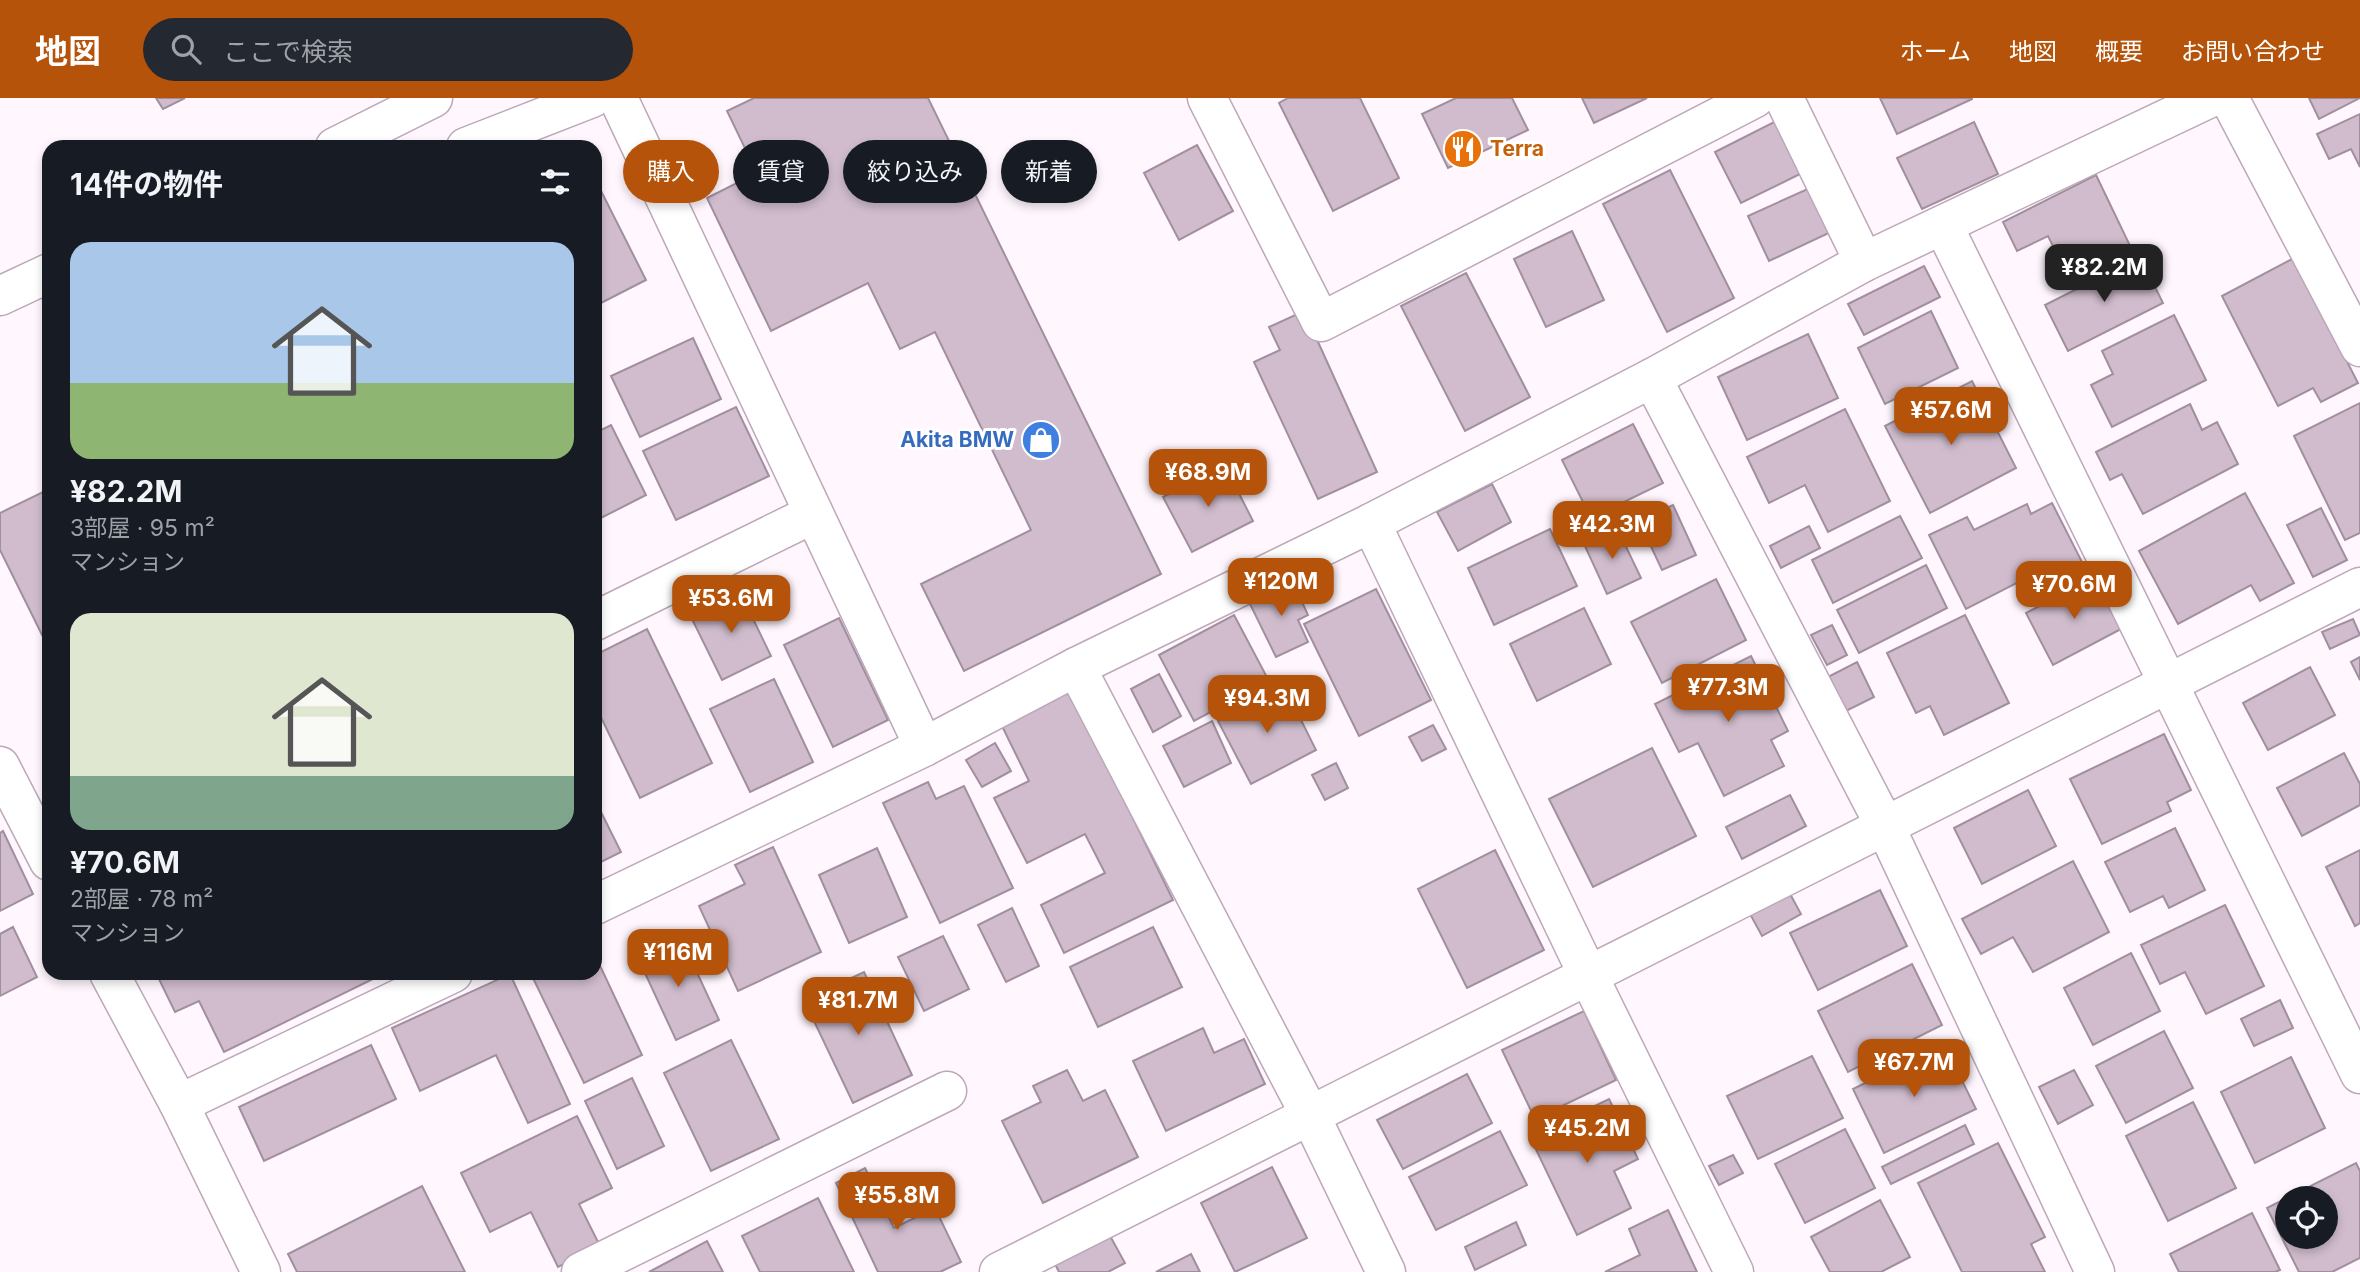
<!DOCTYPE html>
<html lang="ja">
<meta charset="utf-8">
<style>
body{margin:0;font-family:Inter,"Noto Sans JP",sans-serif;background:#242831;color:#f1f3f6;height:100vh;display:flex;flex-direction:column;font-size:26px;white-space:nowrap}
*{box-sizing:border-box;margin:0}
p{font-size:23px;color:#9ea1a6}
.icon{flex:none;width:38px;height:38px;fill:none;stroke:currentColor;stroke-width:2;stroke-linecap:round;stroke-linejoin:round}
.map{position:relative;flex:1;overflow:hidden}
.panel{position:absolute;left:42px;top:42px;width:560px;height:840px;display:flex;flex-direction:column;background:#171b24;border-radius:21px;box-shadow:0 4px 10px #0003}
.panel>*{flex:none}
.hud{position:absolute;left:623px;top:42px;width:665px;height:63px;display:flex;gap:14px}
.tools{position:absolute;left:2275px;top:1088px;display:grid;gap:14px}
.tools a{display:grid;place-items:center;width:63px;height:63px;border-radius:50%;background:#171b24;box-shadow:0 4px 10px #0003;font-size:35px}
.price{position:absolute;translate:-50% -60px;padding:0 16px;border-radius:14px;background:#b45309;color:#fff;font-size:23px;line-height:46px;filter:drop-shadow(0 2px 4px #0008)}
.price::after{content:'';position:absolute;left:50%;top:42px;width:21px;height:16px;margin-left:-10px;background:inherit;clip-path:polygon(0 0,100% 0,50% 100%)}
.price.active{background:#222;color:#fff}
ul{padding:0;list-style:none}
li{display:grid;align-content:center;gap:14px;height:371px;padding:0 28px}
li span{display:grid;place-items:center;height:217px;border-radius:21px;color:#555}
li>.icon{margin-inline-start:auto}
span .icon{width:126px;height:126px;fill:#fffc;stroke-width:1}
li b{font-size:30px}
h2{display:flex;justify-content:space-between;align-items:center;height:84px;padding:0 28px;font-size:30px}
.chip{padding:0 24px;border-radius:32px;background:#171b24;box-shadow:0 4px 10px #0003;font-size:24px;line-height:63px}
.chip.active{background:#b45309;color:#fff}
header{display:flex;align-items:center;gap:42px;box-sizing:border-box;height:98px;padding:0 35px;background:#b45309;color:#fff}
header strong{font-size:33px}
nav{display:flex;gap:38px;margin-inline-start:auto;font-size:24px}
.search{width:490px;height:63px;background:#242831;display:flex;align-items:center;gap:18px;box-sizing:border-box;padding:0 24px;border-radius:38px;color:#9ea1a6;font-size:26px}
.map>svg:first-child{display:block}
.building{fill:#d0bccd;stroke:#a18f9f;stroke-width:2;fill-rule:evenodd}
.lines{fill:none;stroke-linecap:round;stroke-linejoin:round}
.minor-casing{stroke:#bca8b9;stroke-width:41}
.tertiary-casing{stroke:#bca8b9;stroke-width:41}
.trunk-casing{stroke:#bca8b9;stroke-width:41}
.minor{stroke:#fff;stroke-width:38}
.tertiary{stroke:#fff;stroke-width:38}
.trunk{stroke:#fff;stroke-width:38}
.labels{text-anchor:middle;stroke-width:6;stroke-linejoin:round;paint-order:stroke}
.food-label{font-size:21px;font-weight:bold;fill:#c56008;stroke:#fff;text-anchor:start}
.shop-label{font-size:21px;font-weight:bold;fill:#366cbe;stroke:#fff;text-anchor:end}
</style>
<header>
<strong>地図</strong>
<div class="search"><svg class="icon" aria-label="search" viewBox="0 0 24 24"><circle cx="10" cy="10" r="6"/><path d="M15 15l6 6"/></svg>ここで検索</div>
<nav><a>ホーム</a><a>地図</a><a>概要</a><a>お問い合わせ</a></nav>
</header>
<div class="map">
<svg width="2360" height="1174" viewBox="0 0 2360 1174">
<rect width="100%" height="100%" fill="#fff6fe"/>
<g class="building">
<polygon points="156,0 185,0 163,11"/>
<polygon points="754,0 928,0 1161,476 964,573 921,486 1031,432 935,234 900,251 868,185 771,233 707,100 757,75 727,13"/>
<polygon points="1288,0 1360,0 1399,80 1333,113 1279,5"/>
<polygon points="1456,0 1512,0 1528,32 1448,70 1422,16"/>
<polygon points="1582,0 1647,0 1594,25"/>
<polygon points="1880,0 1972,0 1972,1 1897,36"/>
<polygon points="2309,0 2360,0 2319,21"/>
<polygon points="2360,16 2360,69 2351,51 2329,61 2317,36"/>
<polygon points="1778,22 1804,74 1741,105 1715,54"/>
<polygon points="1974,24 1998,76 1922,111 1897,60"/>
<polygon points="1197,47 1233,113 1179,142 1144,75"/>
<polygon points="1670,72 1734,200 1667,234 1603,106"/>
<polygon points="2096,77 2133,154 2071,185 2048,138 2017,153 2003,124"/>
<polygon points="595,81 646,182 595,208"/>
<polygon points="1812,89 1833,133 1769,163 1748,118"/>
<polygon points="1572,133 1604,202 1546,229 1514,161"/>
<polygon points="2140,159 2163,205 2068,253 2045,207"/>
<polygon points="2294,160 2358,285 2321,304 2313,290 2278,308 2222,198"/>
<polygon points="1924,168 1940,199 1864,237 1848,206"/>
<polygon points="1466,175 1530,299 1465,333 1401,208"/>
<polygon points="1304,213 1377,374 1318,401 1254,264 1280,252 1269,229"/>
<polygon points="1931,213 1958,270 1885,306 1858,250"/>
<polygon points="2174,217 2206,282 2112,329 2091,287 2113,276 2102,253"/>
<polygon points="1808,236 1838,300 1747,342 1718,279"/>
<polygon points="693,240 721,301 640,339 611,278"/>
<polygon points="1972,283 2016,370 1930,415 1885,328"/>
<polygon points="2360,305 2360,435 2345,442 2294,338"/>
<polygon points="2190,306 2202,332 2217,324 2238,366 2143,416 2122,376 2110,382 2096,354"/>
<polygon points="736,309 769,378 676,422 643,353"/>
<polygon points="1845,311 1890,403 1828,434 1805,387 1769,405 1747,359"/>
<polygon points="1633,326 1663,385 1591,420 1562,362"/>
<polygon points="611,327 646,397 601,420 595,408 595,335"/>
<polygon points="1225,368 1253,423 1192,454 1163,399"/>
<polygon points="1492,386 1511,424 1458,453 1437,414"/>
<polygon points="49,391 49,551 0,452 0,415"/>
<polygon points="2245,395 2294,485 2260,503 2251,487 2178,526 2139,453"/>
<polygon points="2052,405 2084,468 2057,481 2050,468 1966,511 1929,437 1967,419 1974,432 2027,406 2031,416"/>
<polygon points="1673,407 1696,457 1662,472 1639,423"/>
<polygon points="2321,410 2347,462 2313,479 2287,427"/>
<polygon points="1900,418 1922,460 1833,505 1812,462"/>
<polygon points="1809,428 1820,450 1781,470 1770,448"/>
<polygon points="1617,430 1641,480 1607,496 1584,446"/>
<polygon points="1550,431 1577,488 1494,527 1468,470"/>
<polygon points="1926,467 1947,510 1859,555 1837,512"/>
<polygon points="2095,480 2121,531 2053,567 2026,515"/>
<polygon points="1716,481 1746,542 1662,585 1631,524"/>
<polygon points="1292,482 1308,517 1298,522 1308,544 1276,559 1249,504"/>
<polygon points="1376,491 1431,602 1359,638 1304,526"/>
<polygon points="739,492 771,558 722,582 690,517"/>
<polygon points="1584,510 1611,566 1537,603 1510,546"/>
<polygon points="1234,517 1269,583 1194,623 1159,557"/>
<polygon points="1965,517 2009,605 1944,637 1930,608 1916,615 1887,555"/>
<polygon points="839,520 888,622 833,649 784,547"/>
<polygon points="2353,521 2360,537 2330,551 2322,534"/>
<polygon points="1832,527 1847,557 1827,567 1811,537"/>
<polygon points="647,531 712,665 640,700 595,607 595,557"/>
<polygon points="1751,558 1788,633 1771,642 1784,668 1724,698 1698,645 1679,654 1655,606"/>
<polygon points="2360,559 2360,582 2351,564"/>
<polygon points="1857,564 1874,599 1846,613 1828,579"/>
<polygon points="2310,569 2335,617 2268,652 2243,605"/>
<polygon points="1159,576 1181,618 1153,634 1131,591"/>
<polygon points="774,581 813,664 750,694 710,611"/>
<polygon points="1284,588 1316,652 1251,686 1218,623"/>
<polygon points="1070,591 1173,802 1064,855 1041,807 1105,775 1085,736 1027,765 994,700 1029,683 1001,626"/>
<polygon points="1212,623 1231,665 1184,689 1163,648"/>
<polygon points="1433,627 1446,651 1422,663 1409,639"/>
<polygon points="2164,636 2191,692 2167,704 2171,713 2102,746 2070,681"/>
<polygon points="995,645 1011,673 982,689 966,662"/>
<polygon points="1652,650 1696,738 1593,789 1549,701"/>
<polygon points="2344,655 2360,686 2360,707 2302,738 2277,690"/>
<polygon points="1336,665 1348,690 1325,702 1312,677"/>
<polygon points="928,684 936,701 964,688 1013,790 940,825 883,705"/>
<polygon points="2028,692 2056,748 1982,786 1954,730"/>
<polygon points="1790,697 1806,728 1742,761 1726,729"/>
<polygon points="595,702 621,754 595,767"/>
<polygon points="2175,730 2205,792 2169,810 2163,798 2130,814 2105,764"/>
<polygon points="3,733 33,796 0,813 0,735"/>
<polygon points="773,749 821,854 738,893 699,808 745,786 735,767"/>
<polygon points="877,750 907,819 849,845 819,777"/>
<polygon points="1495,752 1544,852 1467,890 1418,791"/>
<polygon points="2360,752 2360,825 2355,828 2326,769"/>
<polygon points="2073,763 2109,834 2033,874 2013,839 1981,856 1962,821"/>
<polygon points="1880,792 1907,848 1818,892 1790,835"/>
<polygon points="1789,794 1801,816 1762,838 1750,816"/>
<polygon points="2225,807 2264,888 2206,916 2185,874 2160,886 2141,847"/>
<polygon points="1012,810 1039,868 1006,884 978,827"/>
<polygon points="13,829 37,879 0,898 0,836"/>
<polygon points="1153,829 1182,889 1098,929 1070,869"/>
<polygon points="943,838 969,891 924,913 898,859"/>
<polygon points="681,840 719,922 676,942 638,860"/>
<polygon points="2131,855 2160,913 2093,947 2064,890"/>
<polygon points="595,857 642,957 584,985 531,876 595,875"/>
<polygon points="1912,866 1942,927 1848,974 1818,913"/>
<polygon points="864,874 912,977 853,1005 804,902"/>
<polygon points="156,875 373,875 375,880 224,954 199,903 175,914"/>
<polygon points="510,876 570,1006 528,1025 496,957 420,993 392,930"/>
<polygon points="2280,902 2293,930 2254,948 2241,921"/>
<polygon points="1584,913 1616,982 1535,1021 1502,952"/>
<polygon points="1203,930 1214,955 1244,941 1265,986 1166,1033 1133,963"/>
<polygon points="2164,933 2193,990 2126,1025 2096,968"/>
<polygon points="731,942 779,1041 711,1073 664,975"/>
<polygon points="1944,946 1976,1011 1884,1055 1853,991"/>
<polygon points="371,947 396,1001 264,1063 239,1009"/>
<polygon points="1812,958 1843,1020 1758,1061 1727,998"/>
<polygon points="2291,959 2325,1030 2255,1065 2221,994"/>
<polygon points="1067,972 1083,1003 1105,992 1138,1059 1043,1105 1002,1023 1041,1004 1033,988"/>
<polygon points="2074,972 2093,1007 2058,1026 2039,989"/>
<polygon points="1467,976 1492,1025 1403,1071 1377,1022"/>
<polygon points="632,980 664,1048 617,1071 585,1003"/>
<polygon points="1609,1001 1638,1061 1614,1073 1631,1110 1577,1137 1530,1039"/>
<polygon points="2193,1004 2236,1090 2168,1123 2126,1038"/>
<polygon points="577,1018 612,1090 579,1106 600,1148 558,1169 531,1114 490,1134 461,1075"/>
<polygon points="1965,1027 1974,1046 1891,1086 1882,1069"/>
<polygon points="1845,1031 1875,1090 1805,1125 1775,1066"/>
<polygon points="1500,1033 1527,1087 1436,1132 1409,1079"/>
<polygon points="1998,1045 2045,1139 2031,1146 2045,1174 1962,1174 1918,1085"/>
<polygon points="1733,1057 1743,1075 1719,1087 1709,1068"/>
<path d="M2356 1065 2360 1073V1160L2332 1174H2299L2267 1110ZM2287 1101H2326V1139H2287Z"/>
<polygon points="1272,1069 1307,1140 1235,1174 1201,1105"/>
<polygon points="865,1070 894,1130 935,1110 961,1164 940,1174 878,1174 836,1085"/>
<polygon points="422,1088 465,1174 297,1174 288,1156"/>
<polygon points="818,1100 854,1174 760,1174 742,1138"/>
<polygon points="1880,1102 1910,1159 1881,1174 1830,1174 1811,1139"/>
<polygon points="1668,1112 1697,1174 1605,1174 1640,1157 1629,1131"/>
<polygon points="2252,1115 2280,1172 2275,1174 2179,1174 2170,1156"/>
<polygon points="1516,1124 1526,1147 1475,1172 1465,1149"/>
<polygon points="1109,1136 1125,1165 1108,1174 1059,1174 1054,1164"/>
<polygon points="707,1143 723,1174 649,1174"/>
<polygon points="1191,1156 1200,1174 1156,1174"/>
</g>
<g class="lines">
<g class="minor-casing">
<g id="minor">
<polyline points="618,0 924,649"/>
<polyline points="1207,0 1321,224 1755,0"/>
<polyline points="1784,0 1864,164"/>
<polyline points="2229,0 2360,249"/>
<polyline points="1943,127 2360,976"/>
<polyline points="1652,280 1885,728 2095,1174"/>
<polyline points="1371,425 1588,877 1734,1174"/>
<polyline points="595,523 813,416"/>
<polyline points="1076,569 1310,1017 1386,1174"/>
<polyline points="0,668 49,763"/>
<polyline points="595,807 924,649 1076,569 1371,425 1652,280 1864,164 2210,0"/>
<polyline points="109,875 179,1006 261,1174"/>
<polyline points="179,1006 453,875"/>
<polyline points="581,1174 947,993"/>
<polyline points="999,1174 2360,489"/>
</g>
</g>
<g class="tertiary-casing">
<polyline id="tertiary" points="466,49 592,0"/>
</g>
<g class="trunk-casing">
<g id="trunk">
<polyline points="335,49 433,0"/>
<polyline points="0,198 49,175"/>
</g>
</g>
<use href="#minor" class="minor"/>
<use href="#tertiary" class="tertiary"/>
<use href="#trunk" class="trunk"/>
</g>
<defs>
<g id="restaurant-disc" transform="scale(2.0125)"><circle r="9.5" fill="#e8710a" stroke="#fff"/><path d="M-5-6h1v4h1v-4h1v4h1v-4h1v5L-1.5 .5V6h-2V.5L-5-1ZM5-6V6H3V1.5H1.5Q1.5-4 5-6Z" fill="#fff"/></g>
<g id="shop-disc" transform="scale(2.0125)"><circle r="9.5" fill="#3f7fe0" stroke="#fff"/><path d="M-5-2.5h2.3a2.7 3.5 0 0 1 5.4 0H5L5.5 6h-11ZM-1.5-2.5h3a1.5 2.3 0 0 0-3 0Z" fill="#fff"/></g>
</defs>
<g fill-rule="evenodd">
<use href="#restaurant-disc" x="1463" y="51"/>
<use href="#shop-disc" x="1041" y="342"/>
</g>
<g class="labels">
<g class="food-label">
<text x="1490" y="58">Terra</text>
</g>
<g class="shop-label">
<text x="1014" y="349">Akita BMW</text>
</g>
</g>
</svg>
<div class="tools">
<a><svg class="icon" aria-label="locate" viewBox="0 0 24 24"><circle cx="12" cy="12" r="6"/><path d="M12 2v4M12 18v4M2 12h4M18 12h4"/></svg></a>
</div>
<b class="price active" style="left:2104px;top:206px">¥82.2M</b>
<b class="price" style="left:1951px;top:349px">¥57.6M</b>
<b class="price" style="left:1208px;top:411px">¥68.9M</b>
<b class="price" style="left:1612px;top:463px">¥42.3M</b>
<b class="price" style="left:1281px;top:520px">¥120M</b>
<b class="price" style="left:2074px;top:523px">¥70.6M</b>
<b class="price" style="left:731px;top:537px">¥53.6M</b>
<b class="price" style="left:1728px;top:626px">¥77.3M</b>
<b class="price" style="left:1267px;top:637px">¥94.3M</b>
<b class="price" style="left:678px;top:891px">¥116M</b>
<b class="price" style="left:858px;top:939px">¥81.7M</b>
<b class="price" style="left:1914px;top:1001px">¥67.7M</b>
<b class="price" style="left:1587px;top:1067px">¥45.2M</b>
<b class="price" style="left:897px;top:1134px">¥55.8M</b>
<div class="hud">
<a class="chip active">購入</a>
<a class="chip">賃貸</a>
<a class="chip">絞り込み</a>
<a class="chip">新着</a>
</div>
<section class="panel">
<h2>14件の物件<svg class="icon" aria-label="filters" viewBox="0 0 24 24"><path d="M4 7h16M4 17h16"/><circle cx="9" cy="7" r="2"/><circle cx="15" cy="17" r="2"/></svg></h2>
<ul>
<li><span style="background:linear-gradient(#a9c7e8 65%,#8fb573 0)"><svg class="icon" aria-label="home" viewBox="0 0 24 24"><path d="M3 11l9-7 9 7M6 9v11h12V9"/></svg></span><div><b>¥82.2M</b><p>3部屋 · 95 m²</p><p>マンション</p></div></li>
<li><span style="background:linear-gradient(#dfe7d0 75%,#7fa58c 0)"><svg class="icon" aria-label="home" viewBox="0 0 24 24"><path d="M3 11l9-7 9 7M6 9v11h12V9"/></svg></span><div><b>¥70.6M</b><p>2部屋 · 78 m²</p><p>マンション</p></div></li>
</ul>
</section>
</div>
